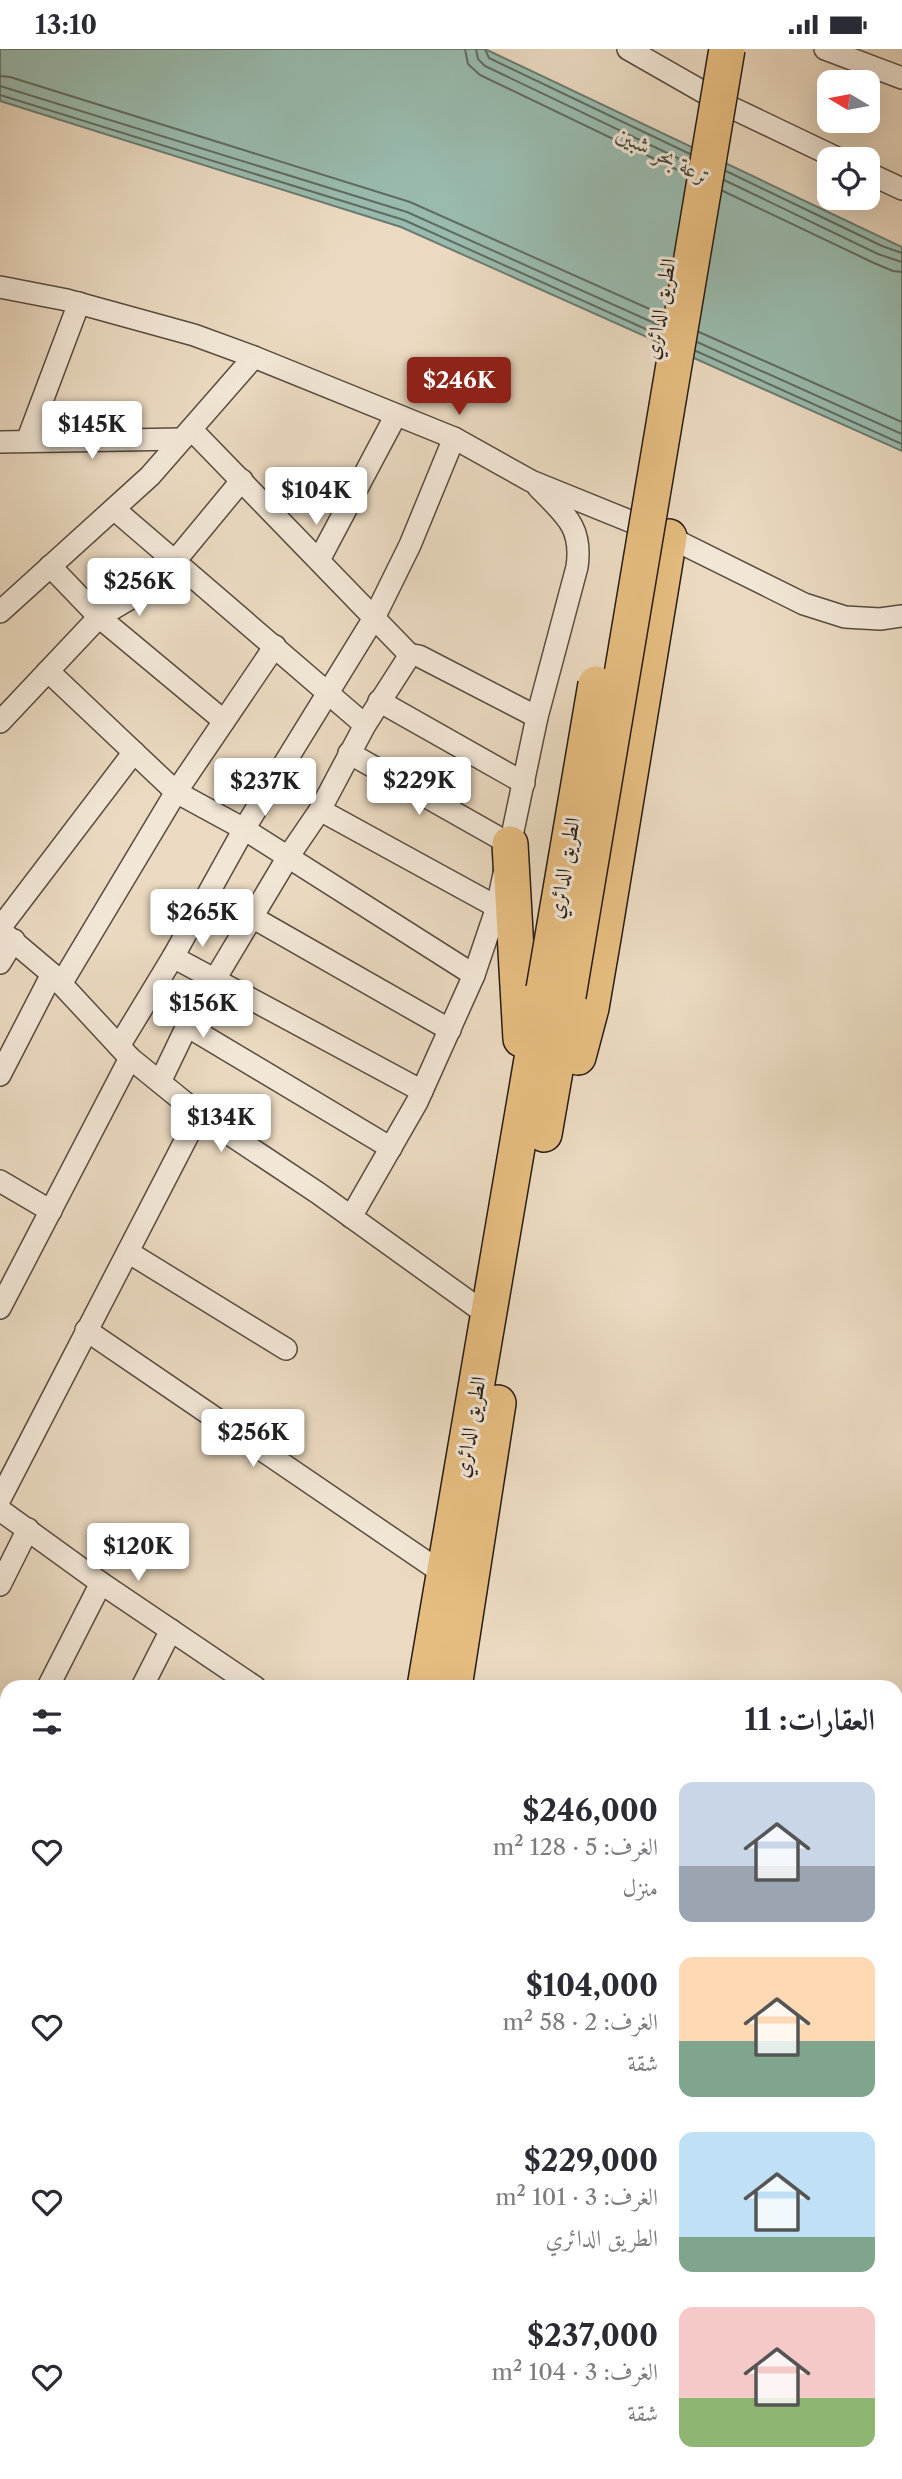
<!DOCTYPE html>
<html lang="ar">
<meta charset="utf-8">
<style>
body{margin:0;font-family:"Libre Caslon Text",Amiri,serif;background:#f2f2f3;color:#2b2b33;direction:rtl;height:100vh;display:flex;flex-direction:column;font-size:26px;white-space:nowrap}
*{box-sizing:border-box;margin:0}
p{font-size:23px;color:#7c7c81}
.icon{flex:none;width:38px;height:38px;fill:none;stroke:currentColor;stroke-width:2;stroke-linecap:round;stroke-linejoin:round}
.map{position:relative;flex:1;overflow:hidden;direction:ltr}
.sheet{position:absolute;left:0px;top:1631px;width:903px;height:800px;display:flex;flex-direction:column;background:#fff;border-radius:21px 21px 0 0;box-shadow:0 7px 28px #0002;direction:rtl}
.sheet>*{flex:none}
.needle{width:46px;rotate:280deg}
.controls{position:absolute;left:817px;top:21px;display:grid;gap:14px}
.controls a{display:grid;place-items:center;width:63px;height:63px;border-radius:14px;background:#fff;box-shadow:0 7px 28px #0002;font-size:35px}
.price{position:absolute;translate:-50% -60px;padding:0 16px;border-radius:7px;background:#fff;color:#222;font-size:23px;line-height:46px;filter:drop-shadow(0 2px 4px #0008)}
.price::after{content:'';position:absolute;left:50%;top:42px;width:21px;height:16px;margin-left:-10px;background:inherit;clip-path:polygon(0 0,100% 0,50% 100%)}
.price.active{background:#8f2418;color:#fff}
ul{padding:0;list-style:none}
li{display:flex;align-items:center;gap:21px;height:175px;padding:0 28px}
li span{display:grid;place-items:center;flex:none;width:196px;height:140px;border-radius:14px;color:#555}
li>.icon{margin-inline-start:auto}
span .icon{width:84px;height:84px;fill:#fffc;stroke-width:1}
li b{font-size:30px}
h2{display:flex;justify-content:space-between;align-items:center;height:84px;padding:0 28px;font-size:30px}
.status{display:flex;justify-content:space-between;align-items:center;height:49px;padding:0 35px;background:#fff;direction:ltr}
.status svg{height:19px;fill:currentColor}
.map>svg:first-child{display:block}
.water{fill:#99bbae;stroke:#6b7b71;stroke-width:2}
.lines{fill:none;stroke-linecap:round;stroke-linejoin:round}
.shore{stroke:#606c62;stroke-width:2}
.minor-casing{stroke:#584c40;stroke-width:24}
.trunk-casing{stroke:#271c15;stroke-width:38}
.minor{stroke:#f2e7d7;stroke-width:21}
.trunk{stroke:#e6bd80;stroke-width:35}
.trunk-bridge-casing{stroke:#271c15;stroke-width:38;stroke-linecap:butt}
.trunk-bridge{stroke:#e6bd80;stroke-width:35}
.labels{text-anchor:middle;stroke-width:6;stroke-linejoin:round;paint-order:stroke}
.street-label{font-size:21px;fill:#271c15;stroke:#f2e7d7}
.water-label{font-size:23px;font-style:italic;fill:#494c43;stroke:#f2e7d7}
</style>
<div class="status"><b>13:10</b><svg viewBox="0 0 49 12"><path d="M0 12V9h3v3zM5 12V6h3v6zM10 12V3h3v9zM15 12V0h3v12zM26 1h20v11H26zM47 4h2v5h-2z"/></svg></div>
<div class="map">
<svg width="902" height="2430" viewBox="0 0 902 2430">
<rect width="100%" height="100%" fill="#ebdac1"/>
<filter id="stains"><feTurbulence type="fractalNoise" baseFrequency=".00286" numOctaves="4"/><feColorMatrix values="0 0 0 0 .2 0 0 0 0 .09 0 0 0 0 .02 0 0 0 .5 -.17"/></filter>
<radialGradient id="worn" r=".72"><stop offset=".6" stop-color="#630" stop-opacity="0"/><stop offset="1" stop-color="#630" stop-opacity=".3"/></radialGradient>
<polygon class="water" points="0,0 485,0 902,198 902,402 401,178 0,52"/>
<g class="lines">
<g class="shore">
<polyline points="465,0 468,15 480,26 686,125"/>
<polyline points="476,0 478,10 485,17 688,114"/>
<polyline points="485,0 489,9 690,105"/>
<polyline points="0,27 10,28 410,153 663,266"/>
<polyline points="0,37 407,163 661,277"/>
<polyline points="0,46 404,171 659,286"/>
<polyline points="726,122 882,197 902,204"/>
<polyline points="724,131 878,205 902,213"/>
<polyline points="723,142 874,214 893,222 902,223"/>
<polyline points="699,283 902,373"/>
<polyline points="697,293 902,385"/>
<polyline points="696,302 902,395"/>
</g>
<g class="minor-casing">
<g id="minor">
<polyline points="628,0 726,56 839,110"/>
<polyline points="825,0 902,29"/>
<polyline points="868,124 902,140"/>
<polyline points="0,238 67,251 194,286 254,308 454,389 531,432 669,488 804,555 845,568 880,570 902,567"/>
<polyline points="191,380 411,607"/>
<polyline points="27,392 79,254"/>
<polyline points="0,393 182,390"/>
<polyline points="114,460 365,676"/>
<polyline points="319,511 396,366"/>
<polyline points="50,517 99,568 224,672"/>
<polyline points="0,563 150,427 254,308"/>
<polyline points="48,622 176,743 244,780 474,926"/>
<polyline points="379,652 524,734"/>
<polyline points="0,673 99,568 131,549 175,512 242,431"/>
<polyline points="349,704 510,795"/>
<polyline points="320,761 497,858"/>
<polyline points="252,868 450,981"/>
<polyline points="0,879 134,703"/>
<polyline points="0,881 52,925 130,1009 199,1065 318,1144 489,1267"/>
<polyline points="173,908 422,1042"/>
<polyline points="0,914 14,891"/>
<polyline points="61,935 176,743 275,597"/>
<polyline points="187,977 391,1099"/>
<polyline points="119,997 173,908 244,780 374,569 410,496 454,389"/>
<polyline points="0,1026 52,925"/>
<polyline points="160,1033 187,977 288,808 320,761 365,676 408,609 413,606 419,607 537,668"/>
<polyline points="0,1132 51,1162"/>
<path d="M351 1168 417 1053 474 926 497 858 537 668 577 518C583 477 564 465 538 438"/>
<polyline points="128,1203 286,1300"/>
<polyline points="0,1259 130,1009"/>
<polyline points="86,1281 444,1525"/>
<polyline points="0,1450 199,1065"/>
<polyline points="0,1461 101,1534 255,1638"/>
<polyline points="0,1536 28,1480"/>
<polyline points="48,1638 101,1534"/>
<polyline points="142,1638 171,1581"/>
<polyline points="0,1732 7,1718"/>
<polyline points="0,1926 7,1912"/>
<polyline points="0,1946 7,1947"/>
<polyline points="895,2430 902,2414"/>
</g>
</g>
<g class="trunk-casing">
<g id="trunk">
<polyline points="510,795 521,990"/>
<polyline points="578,1008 591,959 604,883 669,488"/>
<polyline points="544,1085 568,947"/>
<polyline points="425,1638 544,940"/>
<polyline points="454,1638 498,1354"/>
<polyline points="291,2430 292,2424"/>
<polyline points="322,2430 323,2424"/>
</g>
</g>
<use href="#minor" class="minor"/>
<use href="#trunk" class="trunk"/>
<g class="trunk-bridge-casing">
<g id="trunk-bridge">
<polyline points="544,940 596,635"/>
<polyline points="568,947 727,0"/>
</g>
</g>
<use href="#trunk-bridge" class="trunk-bridge"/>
</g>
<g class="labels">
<g class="street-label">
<text transform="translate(660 260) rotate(-80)" y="7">الطريق الدائري</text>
<text transform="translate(564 819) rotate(-80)" y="7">الطريق الدائري</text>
<text transform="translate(470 1378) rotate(-80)" y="7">الطريق الدائري</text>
</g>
<g class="water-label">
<text transform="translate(664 106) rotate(27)" y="8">ترعة بحر شبين</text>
</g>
</g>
<rect width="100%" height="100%" filter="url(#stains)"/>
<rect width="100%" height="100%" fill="url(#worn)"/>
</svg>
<div class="controls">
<a><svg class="needle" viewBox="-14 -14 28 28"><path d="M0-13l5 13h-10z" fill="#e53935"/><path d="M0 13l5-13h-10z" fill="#7c7c81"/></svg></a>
<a><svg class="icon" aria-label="locate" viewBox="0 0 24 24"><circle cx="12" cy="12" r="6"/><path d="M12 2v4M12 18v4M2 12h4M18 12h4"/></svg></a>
</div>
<b class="price active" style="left:459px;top:368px">$246K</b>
<b class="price" style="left:92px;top:412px">$145K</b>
<b class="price" style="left:316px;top:478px">$104K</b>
<b class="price" style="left:139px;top:569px">$256K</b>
<b class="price" style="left:419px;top:768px">$229K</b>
<b class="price" style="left:265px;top:769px">$237K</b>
<b class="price" style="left:202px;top:900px">$265K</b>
<b class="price" style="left:203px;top:991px">$156K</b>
<b class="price" style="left:221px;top:1105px">$134K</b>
<b class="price" style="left:253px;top:1420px">$256K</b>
<b class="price" style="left:138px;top:1534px">$120K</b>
<section class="sheet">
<h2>العقارات: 11<svg class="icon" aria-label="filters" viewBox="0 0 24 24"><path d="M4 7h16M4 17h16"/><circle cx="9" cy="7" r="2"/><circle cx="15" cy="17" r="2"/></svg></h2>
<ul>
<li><span style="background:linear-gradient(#c9d6e8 60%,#9aa5b1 0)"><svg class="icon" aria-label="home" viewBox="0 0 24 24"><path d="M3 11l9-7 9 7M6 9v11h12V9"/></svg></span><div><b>$246,000</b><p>الغرف: 5 · 128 m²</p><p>منزل</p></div><svg class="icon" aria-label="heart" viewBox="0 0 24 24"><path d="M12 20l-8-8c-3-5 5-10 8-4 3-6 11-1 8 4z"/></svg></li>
<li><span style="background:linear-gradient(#ffd9b3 60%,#7fa58c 0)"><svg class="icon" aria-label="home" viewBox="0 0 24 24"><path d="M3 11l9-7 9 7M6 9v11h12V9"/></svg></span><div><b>$104,000</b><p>الغرف: 2 · 58 m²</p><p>شقة</p></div><svg class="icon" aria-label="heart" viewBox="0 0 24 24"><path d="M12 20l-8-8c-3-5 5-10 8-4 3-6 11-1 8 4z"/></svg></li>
<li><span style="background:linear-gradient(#bfe0f5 75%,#7fa58c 0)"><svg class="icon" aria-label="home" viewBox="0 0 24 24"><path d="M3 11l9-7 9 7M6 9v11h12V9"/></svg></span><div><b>$229,000</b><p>الغرف: 3 · 101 m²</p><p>الطريق الدائري</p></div><svg class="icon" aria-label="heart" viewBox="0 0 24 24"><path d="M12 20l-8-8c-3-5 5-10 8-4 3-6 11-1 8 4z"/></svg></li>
<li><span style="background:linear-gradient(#f6c9c9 65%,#8fb573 0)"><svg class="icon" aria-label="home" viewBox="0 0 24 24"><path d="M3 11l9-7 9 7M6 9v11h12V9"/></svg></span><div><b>$237,000</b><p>الغرف: 3 · 104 m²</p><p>شقة</p></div><svg class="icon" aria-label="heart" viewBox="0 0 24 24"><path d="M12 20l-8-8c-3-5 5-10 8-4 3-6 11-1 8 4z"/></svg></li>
</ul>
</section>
</div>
